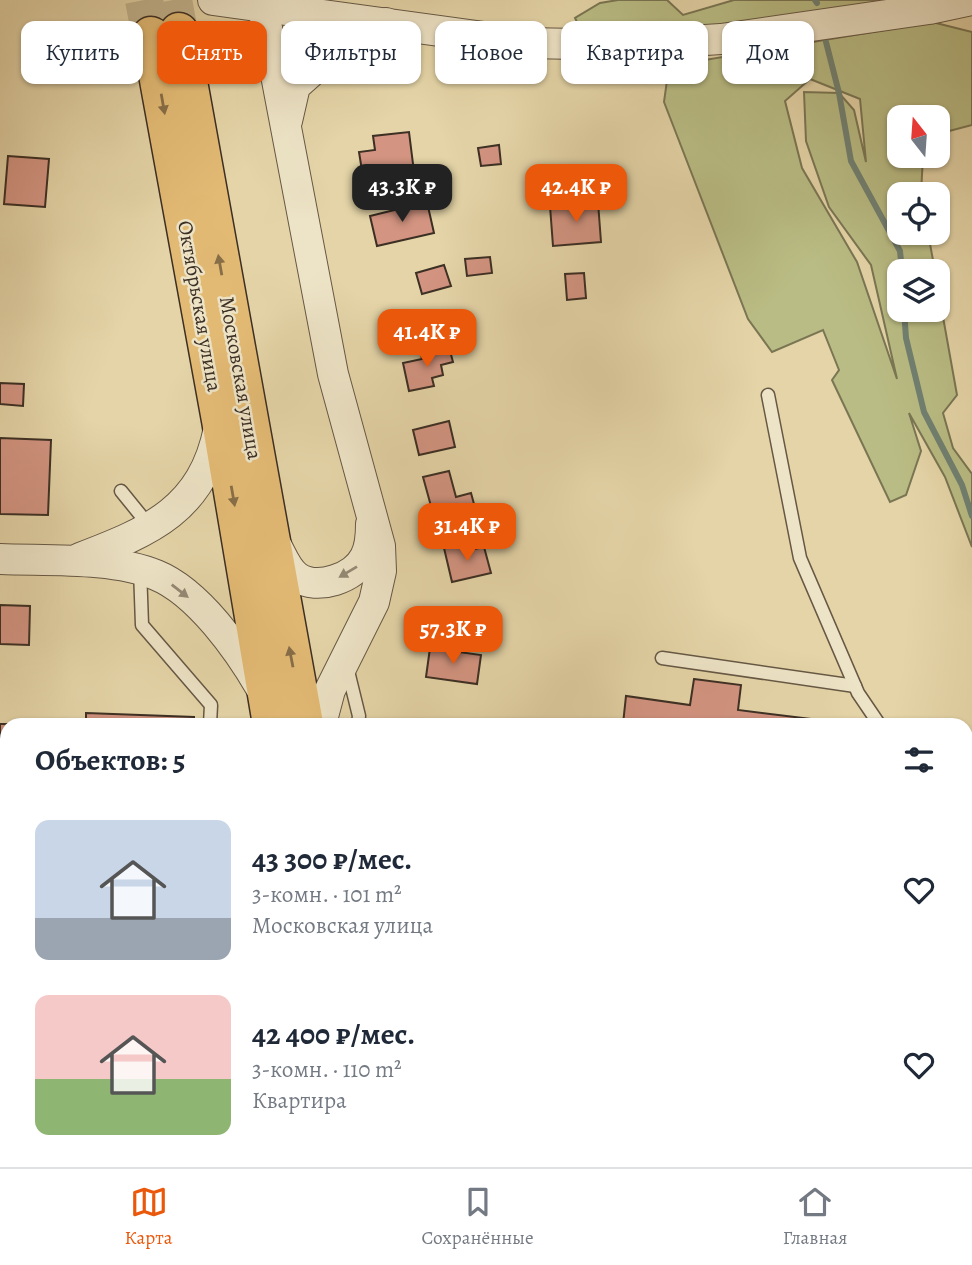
<!DOCTYPE html>
<html lang="ru">
<meta charset="utf-8">
<style>
body{margin:0;font-family:Alegreya,serif;background:#f6f6f7;color:#1f2937;height:100vh;display:flex;flex-direction:column;font-size:26px;white-space:nowrap}
*{box-sizing:border-box;margin:0}
p{font-size:23px;color:#747a83}
.icon{flex:none;width:38px;height:38px;fill:none;stroke:currentColor;stroke-width:2;stroke-linecap:round;stroke-linejoin:round}
.map{position:relative;flex:1;overflow:hidden}
.panel{position:absolute;left:0px;top:718px;width:973px;height:450px;display:flex;flex-direction:column;background:#fff;border-radius:21px 21px 0 0;box-shadow:0 2px 5px #0004}
.panel>*{flex:none}
.guide{position:absolute;left:21px;top:21px;width:931px;height:63px;display:flex;gap:14px}
.needle{width:46px;rotate:343deg}
.tools{position:absolute;left:887px;top:105px;display:grid;gap:14px}
.tools a{display:grid;place-items:center;width:63px;height:63px;border-radius:14px;background:#fff;box-shadow:0 2px 5px #0004;font-size:35px}
.price{position:absolute;translate:-50% -60px;padding:0 16px;border-radius:14px;background:#ea580c;color:#fff;font-size:23px;line-height:46px;filter:drop-shadow(0 2px 4px #0008)}
.price::after{content:'';position:absolute;left:50%;top:42px;width:21px;height:16px;margin-left:-10px;background:inherit;clip-path:polygon(0 0,100% 0,50% 100%)}
.price.selected{background:#222;color:#fff}
ul{padding:0;list-style:none}
li{display:flex;align-items:center;gap:21px;height:175px;padding:0 35px}
li span{display:grid;place-items:center;flex:none;width:196px;height:140px;border-radius:14px;color:#555}
li>.icon{margin-inline-start:auto}
span .icon{width:84px;height:84px;fill:#fffc;stroke-width:1}
li b{font-size:30px}
h2{display:flex;justify-content:space-between;align-items:center;height:84px;padding:0 35px;font-size:30px}
.chip{padding:0 24px;border-radius:14px;background:#fff;box-shadow:0 2px 5px #0004;font-size:24px;line-height:63px}
.chip.selected{background:#ea580c;color:#fff}
.dock{display:flex;justify-content:space-around;align-items:center;height:98px;border-top:2px solid #e0e1e3;background:#fff;font-size:19px;color:#747a83}
.dock a{display:grid;justify-items:center;gap:4px}
.dock .selected{color:#ea580c}
.map>svg:first-child{display:block}
.green{fill:#b9bc84;stroke:#7a7654;stroke-width:2;fill-rule:evenodd}
.lines{fill:none;stroke-linecap:round;stroke-linejoin:round}
.stream{stroke:#718172;stroke-width:6}
.building{fill:#d39481;stroke:#3c2f24;stroke-width:2}
.primary-tunnel{stroke:#c2b38d;stroke-width:38;stroke-dasharray:38 19;stroke-linecap:butt}
.service-casing{stroke:#665845;stroke-width:15}
.minor-casing{stroke:#665845;stroke-width:27}
.tertiary-casing{stroke:#665845;stroke-width:32}
.primary-casing{stroke:#3c2f24;stroke-width:41}
.service{stroke:#ede3c6;stroke-width:12}
.minor{stroke:#ede3c6;stroke-width:24}
.tertiary{stroke:#ede3c6;stroke-width:30}
.primary{stroke:#e2ba74;stroke-width:38}
.oneway{fill:#876e48}
.oneway2{fill:#948975}
.labels{text-anchor:middle;stroke-width:5;stroke-linejoin:round;paint-order:stroke}
.street-label{font-size:21px;fill:#3c2f24;stroke:#ede3c6}
</style>
<div class="map">
<svg width="972" height="1167" viewBox="0 0 972 1167">
<rect width="100%" height="100%" fill="#e4d4a7"/>
<filter id="stains"><feTurbulence type="fractalNoise" baseFrequency=".00286" numOctaves="4"/><feColorMatrix values="0 0 0 0 .2 0 0 0 0 .09 0 0 0 0 .02 0 0 0 .5 -.17"/></filter>
<radialGradient id="worn" r=".72"><stop offset=".6" stop-color="#630" stop-opacity="0"/><stop offset="1" stop-color="#630" stop-opacity=".3"/></radialGradient>
<g class="green">
<polygon points="618,0 667,0 683,15 734,0 936,0 722,37 584,37 575,18 600,3"/>
<path d="M932 22 972 32V125L938 134V117H900V156H923L921 194H900V233H928L935 271H900V310H938V289L957 395 943 413 953 448 972 474V547L945 477 909 413 921 451 906 495 890 502 832 380 839 370 823 330 772 352 748 319 664 102 669 66ZM810 79 860 99 866 162 854 110 839 93 804 92 806 141 829 207 871 265 897 379 857 262 802 168 785 101Z"/>
</g>
<g class="lines">
<g class="stream">
<polyline points="815,0 817,3"/>
<polyline points="826,42 839,93 851,161 900,251 902,271"/>
<polyline points="904,310 906,338 924,412 962,485 972,516"/>
</g>
</g>
<g class="building">
<polygon points="409,132 415,180 380,185 379,175 363,177 359,152 375,150 373,136"/>
<polygon points="499,145 501,164 481,166 478,148"/>
<polygon points="8,156 49,159 45,207 4,204"/>
<polygon points="427,202 434,233 377,246 370,216"/>
<polygon points="598,202 601,242 553,246 550,206"/>
<polygon points="490,257 492,273 467,276 465,259"/>
<polygon points="444,265 451,286 422,294 416,273"/>
<polygon points="584,273 586,298 567,300 565,274"/>
<polygon points="449,347 453,362 441,365 443,375 432,378 434,386 409,391 403,363 422,359 421,354"/>
<polygon points="0,383 24,384 23,406 0,404"/>
<polygon points="449,421 455,447 419,455 413,430"/>
<polygon points="0,438 51,440 48,515 0,514"/>
<polygon points="449,471 456,497 471,493 480,526 431,539 426,519 434,517 423,477"/>
<polygon points="462,544 464,551 484,547 491,573 452,582 444,548"/>
<polygon points="0,605 30,606 29,645 0,644"/>
<polygon points="430,648 481,655 477,684 426,677"/>
<polygon points="694,679 741,685 738,710 852,724 623,724 626,696 690,705"/>
<polygon points="86,713 194,717 194,724 86,724"/>
<polygon points="0,724 14,724 7,724 7,753 0,753"/>
<polygon points="0,812 7,813 7,856 0,855"/>
<polygon points="972,885 972,1017 966,1005 966,888"/>
<polygon points="0,893 7,894 7,928 0,928"/>
<polygon points="966,1080 970,1080 966,1136"/>
<polygon points="148,1160 185,1160 185,1167 147,1167"/>
<polygon points="387,1160 424,1160 423,1167 386,1167"/>
<polygon points="743,1160 757,1160 756,1167 743,1167"/>
<polygon points="594,1162 631,1167 594,1167"/>
</g>
<g class="lines">
<g class="primary-tunnel">
<polyline points="144,0 151,36"/>
<polyline points="173,0 179,32"/>
</g>
<g class="service-casing">
<g id="service">
<polyline points="768,395 800,558 858,693 879,724"/>
<polyline points="121,491 151,528"/>
<polyline points="140,569 142,625 211,705 210,724"/>
<polyline points="662,658 855,686"/>
<polyline points="347,667 359,716 358,724"/>
<polyline points="818,1160 867,1167"/>
</g>
</g>
<g class="minor-casing">
<polyline id="minor" points="0,1016 7,1017"/>
</g>
<g class="tertiary-casing">
<g id="tertiary">
<polyline points="213,0 527,43 628,45 721,39 929,9 971,0"/>
<polyline points="263,7 333,374 380,546 381,571 374,602 330,690 321,724"/>
<polyline points="287,121 295,86 333,52 386,23"/>
<path d="M276 545C282 556 287 570 297 577 317 591 355 578 365 557 370 548 371 535 371 524"/>
<path d="M80 558C151 531 203 509 219 428"/>
<path d="M0 559C46 561 114 557 156 575 198 592 239 650 261 688"/>
</g>
</g>
<g class="primary-casing">
<g id="primary">
<polyline points="179,32 304,724"/>
<polyline points="151,36 221,420 272,724"/>
<polyline points="293,1167 293,1160"/>
<polyline points="325,1167 326,1160"/>
</g>
</g>
<use href="#service" class="service"/>
<use href="#minor" class="minor"/>
<use href="#tertiary" class="tertiary"/>
<use href="#primary" class="primary"/>
</g>
<defs><path id="oneway-solid" d="M-6-.8H1V-3.2L6.5 0L1 3.2V.8H-6Z" transform="scale(1.75)"/></defs>
<g class="oneway">
<use href="#oneway-solid" transform="translate(163 104) rotate(80)"/>
<use href="#oneway-solid" transform="translate(220 265) rotate(-100)"/>
<use href="#oneway-solid" transform="translate(233 496) rotate(80)"/>
<use href="#oneway-solid" transform="translate(291 657) rotate(-101)"/>
</g>
<g class="oneway2">
<use href="#oneway-solid" transform="translate(348 572) rotate(149)"/>
<use href="#oneway-solid" transform="translate(180 591) rotate(38)"/>
</g>
<g class="labels">
<g class="street-label">
<text transform="translate(200 306) rotate(80)" y="7">Октябрьская улица</text>
<text transform="translate(241 378) rotate(80)" y="7">Московская улица</text>
</g>
</g>
<rect width="100%" height="100%" filter="url(#stains)"/>
<rect width="100%" height="100%" fill="url(#worn)"/>
</svg>
<div class="tools">
<a><svg class="needle" viewBox="-14 -14 28 28"><path d="M0-13l5 13h-10z" fill="#e53935"/><path d="M0 13l5-13h-10z" fill="#747a83"/></svg></a>
<a><svg class="icon" aria-label="locate" viewBox="0 0 24 24"><circle cx="12" cy="12" r="6"/><path d="M12 2v4M12 18v4M2 12h4M18 12h4"/></svg></a>
<a><svg class="icon" aria-label="layers" viewBox="0 0 24 24"><path d="M12 4l9 5-9 5-9-5zM3 14l9 5 9-5"/></svg></a>
</div>
<b class="price selected" style="left:402px;top:224px">43.3K ₽</b>
<b class="price" style="left:576px;top:224px">42.4K ₽</b>
<b class="price" style="left:427px;top:369px">41.4K ₽</b>
<b class="price" style="left:467px;top:563px">31.4K ₽</b>
<b class="price" style="left:453px;top:666px">57.3K ₽</b>
<div class="guide">
<a class="chip">Купить</a>
<a class="chip selected">Снять</a>
<a class="chip">Фильтры</a>
<a class="chip">Новое</a>
<a class="chip">Квартира</a>
<a class="chip">Дом</a>
</div>
<section class="panel">
<h2>Объектов: 5<svg class="icon" aria-label="filters" viewBox="0 0 24 24"><path d="M4 7h16M4 17h16"/><circle cx="9" cy="7" r="2"/><circle cx="15" cy="17" r="2"/></svg></h2>
<ul>
<li><span style="background:linear-gradient(#c9d6e8 70%,#9aa5b1 0)"><svg class="icon" aria-label="home" viewBox="0 0 24 24"><path d="M3 11l9-7 9 7M6 9v11h12V9"/></svg></span><div><b>43 300 ₽/мес.</b><p>3-комн. · 101 m²</p><p>Московская улица</p></div><svg class="icon" aria-label="heart" viewBox="0 0 24 24"><path d="M12 20l-8-8c-3-5 5-10 8-4 3-6 11-1 8 4z"/></svg></li>
<li><span style="background:linear-gradient(#f6c9c9 60%,#8fb573 0)"><svg class="icon" aria-label="home" viewBox="0 0 24 24"><path d="M3 11l9-7 9 7M6 9v11h12V9"/></svg></span><div><b>42 400 ₽/мес.</b><p>3-комн. · 110 m²</p><p>Квартира</p></div><svg class="icon" aria-label="heart" viewBox="0 0 24 24"><path d="M12 20l-8-8c-3-5 5-10 8-4 3-6 11-1 8 4z"/></svg></li>
</ul>
</section>
</div>
<nav class="dock">
<a class="selected"><svg class="icon" aria-label="map" viewBox="0 0 24 24"><path d="M3 6l6-2 6 2 6-2v14l-6 2-6-2-6 2zM9 4v14M15 6v14"/></svg>Карта</a>
<a><svg class="icon" aria-label="saved" viewBox="0 0 24 24"><path d="M7 4h10v16l-5-4-5 4z"/></svg>Сохранённые</a>
<a><svg class="icon" aria-label="home" viewBox="0 0 24 24"><path d="M3 11l9-7 9 7M6 9v11h12V9"/></svg>Главная</a>
</nav>
